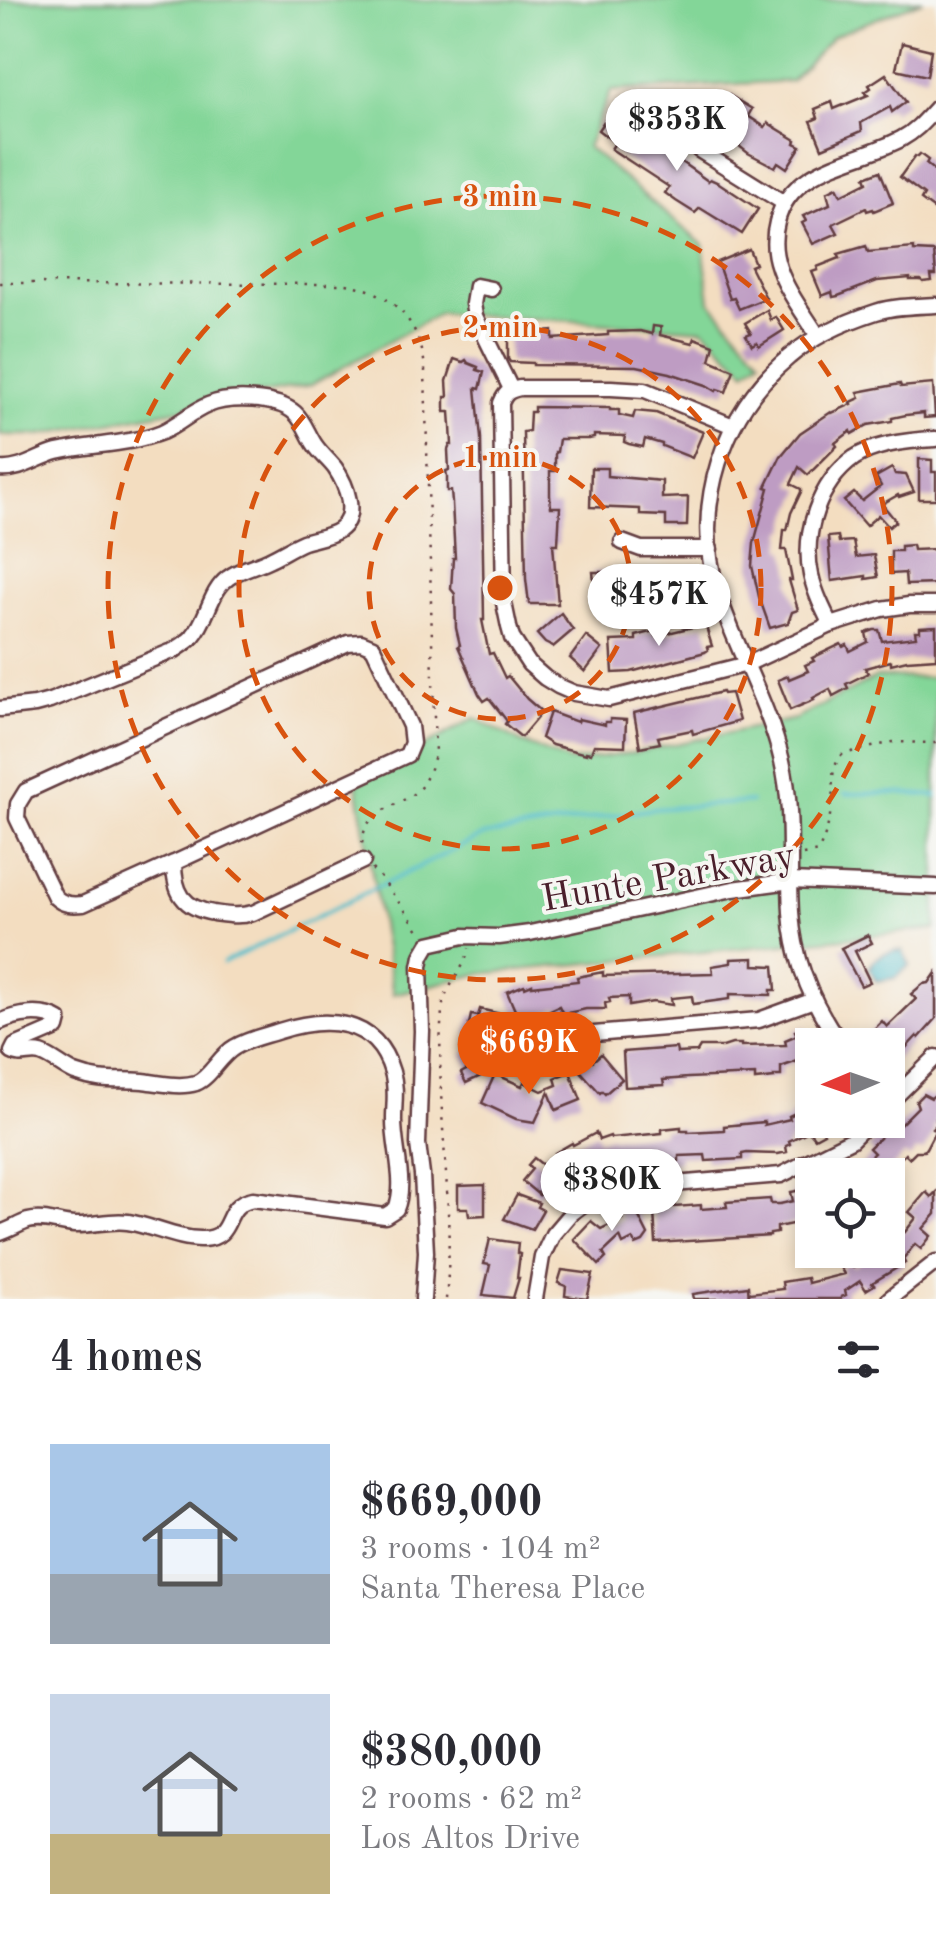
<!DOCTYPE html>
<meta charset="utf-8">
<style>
body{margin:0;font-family:"Old Standard TT",serif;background:#f2f2f3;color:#2b2b33;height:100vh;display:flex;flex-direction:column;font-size:38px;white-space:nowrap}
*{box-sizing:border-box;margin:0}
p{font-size:32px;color:#7c7c81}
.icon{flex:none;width:55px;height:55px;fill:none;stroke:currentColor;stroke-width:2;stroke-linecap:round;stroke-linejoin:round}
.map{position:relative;height:1299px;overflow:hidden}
.side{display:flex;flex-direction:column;background:#fff;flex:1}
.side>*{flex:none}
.needle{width:65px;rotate:268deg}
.buttons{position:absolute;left:795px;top:1028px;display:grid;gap:20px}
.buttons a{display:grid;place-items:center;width:110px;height:110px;border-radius:0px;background:#fff;box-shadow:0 5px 15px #0003;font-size:50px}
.price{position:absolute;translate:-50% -85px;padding:0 22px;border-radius:35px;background:#fff;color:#222;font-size:32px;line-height:65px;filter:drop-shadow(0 2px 5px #0008)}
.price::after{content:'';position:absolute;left:50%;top:60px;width:30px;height:22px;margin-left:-15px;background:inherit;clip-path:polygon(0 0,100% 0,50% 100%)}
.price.current{background:#ea580c;color:#fff}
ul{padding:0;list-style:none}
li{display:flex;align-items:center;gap:30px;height:250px;padding:0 50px}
li span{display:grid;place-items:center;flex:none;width:280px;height:200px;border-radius:0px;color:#555}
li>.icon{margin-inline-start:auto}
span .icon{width:120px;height:120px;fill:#fffc;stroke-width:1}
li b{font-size:42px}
h2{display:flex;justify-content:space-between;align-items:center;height:120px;padding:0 50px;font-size:42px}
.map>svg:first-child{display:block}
.green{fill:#83d698;stroke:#667a62;stroke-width:2.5}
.water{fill:#52becb;stroke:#4e6e7b;stroke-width:2.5}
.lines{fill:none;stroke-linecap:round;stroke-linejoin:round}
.stream{stroke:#52becb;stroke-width:4}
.building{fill:#be9cc3}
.minor-casing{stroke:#633c41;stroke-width:19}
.path{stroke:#633c41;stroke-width:2.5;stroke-dasharray:2.5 8;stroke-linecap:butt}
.minor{stroke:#fff;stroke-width:14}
.ring{fill:none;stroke:#d8530f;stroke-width:5;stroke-dasharray:18 12}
.labels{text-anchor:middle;stroke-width:8;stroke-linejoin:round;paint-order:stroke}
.street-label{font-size:38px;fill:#4a1f2b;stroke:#f6f6f2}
.centre{fill:#d8530f;stroke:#f6f6f2;stroke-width:5}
.ring-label{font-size:30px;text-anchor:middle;font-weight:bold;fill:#d8530f;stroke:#f6f6f2;stroke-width:8;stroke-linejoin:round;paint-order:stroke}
</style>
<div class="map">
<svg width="936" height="1299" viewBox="0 0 936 1299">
<rect width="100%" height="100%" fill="#f6f6f2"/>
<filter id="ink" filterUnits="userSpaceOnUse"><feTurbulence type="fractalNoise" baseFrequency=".01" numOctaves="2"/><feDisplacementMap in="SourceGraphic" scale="20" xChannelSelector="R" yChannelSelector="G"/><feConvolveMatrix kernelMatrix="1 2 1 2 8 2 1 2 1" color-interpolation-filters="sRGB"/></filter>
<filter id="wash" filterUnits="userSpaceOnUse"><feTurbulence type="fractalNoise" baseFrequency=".0048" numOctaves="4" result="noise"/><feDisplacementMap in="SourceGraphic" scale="40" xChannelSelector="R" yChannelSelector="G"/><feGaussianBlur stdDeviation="2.25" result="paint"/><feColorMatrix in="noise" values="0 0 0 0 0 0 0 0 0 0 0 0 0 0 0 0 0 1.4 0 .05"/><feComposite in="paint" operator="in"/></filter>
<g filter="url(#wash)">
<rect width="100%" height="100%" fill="#f3ddc0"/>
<g class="green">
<polygon points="0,0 923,0 833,36 791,81 611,91 587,147 703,245 710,301 761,359 746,371 704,329 440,313 311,385 40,435 0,435"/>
<polygon points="877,677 936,678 936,929 479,974 393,994 357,784 475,718 520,742 571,762 632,753 795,719"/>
</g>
<polygon class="water" points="897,950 898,952 902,950 910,965 895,978 876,981 869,967 873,965 872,962 883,954"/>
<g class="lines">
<g class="stream">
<polyline points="845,794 897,793 936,796"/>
<polyline points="223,963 482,836 653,809 751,802"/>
</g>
</g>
<g id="blocks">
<g class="building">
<polygon points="902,43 931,50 927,76 896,69"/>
<polygon points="886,74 906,102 892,112 890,107 861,123 862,131 822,148 811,121 818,118 815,109 832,102 834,109 868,95 865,92 871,88 869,85"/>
<polygon points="729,95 752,109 748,116 765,127 768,123 796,140 795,143 801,146 787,168 778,162 775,167 771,165 748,153 739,146 741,142 737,139 741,133 727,124 725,128 716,123 718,119 716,118"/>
<polygon points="618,108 634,123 633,125 647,134 646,139 678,157 677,159 708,181 710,179 719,183 758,209 742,234 700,208 695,213 676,201 665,193 669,187 611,149 615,143 598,130 611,111 614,114"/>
<polygon points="920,154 928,160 926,164 936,172 936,211 921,200 924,195 900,177 915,156 917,157"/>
<polygon points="880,171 893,203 874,211 873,209 867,211 866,208 833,224 838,233 813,244 802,223 806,221 803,216 830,204 827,192 837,187 841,195 867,182 865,177"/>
<polygon points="866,246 868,252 914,248 914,251 934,252 936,275 931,275 932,281 923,282 921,280 910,280 910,278 877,281 838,296 833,297 832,292 822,296 812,272 818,270 817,267 840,258 838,254"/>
<polygon points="749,249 755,264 750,266 766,298 739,309 734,298 730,299 717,262"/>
<polygon points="767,310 771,320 776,317 784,330 759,346 757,342 752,345 746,335 751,333 745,323"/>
<polygon points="653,326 661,327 660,335 693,343 695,338 714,345 710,360 734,370 726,392 717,389 716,391 706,385 670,373 637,366 533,365 533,363 510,362 508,359 508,335 553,331 553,339 608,335 608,332 640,331 652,334"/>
<polygon points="454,359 463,362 466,360 468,363 478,367 477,370 484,372 480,389 476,388 481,438 484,620 482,620 489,654 493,653 505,678 508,676 527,699 542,712 521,737 505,724 507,721 489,698 484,701 479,694 458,646 460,645 456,628 455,594 451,589 453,558 455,558 452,503 451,491 447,491 447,476 446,471 449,470 448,450 450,445 452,445 451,426 450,412 445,412 445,397 448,397 447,381"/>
<polygon points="900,384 901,387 933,384 935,417 924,418 924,413 906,415 892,418 892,421 868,425 852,434 851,431 835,443 837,446 808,475 799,467 791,484 801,489 801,492 791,513 787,530 784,530 782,550 786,550 792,580 789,580 798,610 792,612 788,623 770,628 759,597 752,566 754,543 769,488 766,487 781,456 800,433 831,412 832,413 852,404 851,402 860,398 858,392"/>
<polygon points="534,407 610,408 610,410 619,410 619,415 633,418 635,411 656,413 703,432 692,458 662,446 662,444 645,439 643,447 629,444 624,442 625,436 594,435 594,438 589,439 559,439 557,452 555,452 555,471 550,471 550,495 551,507 560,507 558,544 553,544 558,604 529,604 526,579 523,432 529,431 530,412 534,412"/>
<polygon points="919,459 932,460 932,472 936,472 936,499 919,499"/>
<polygon points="591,468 607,468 607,476 662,481 662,498 688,497 687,526 666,526 666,516 640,515 640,509 590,507"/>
<polygon points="892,468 895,474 906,475 914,492 899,497 898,495 882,504 896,521 889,527 878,515 866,526 844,501 854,493 862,501 881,486 876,477"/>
<polygon points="838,536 839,542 853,541 856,557 874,555 878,577 866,579 866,576 832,581 828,537"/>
<polygon points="912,545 913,550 936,549 936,584 906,585 905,573 891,574 891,551 901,551 901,546"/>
<polygon points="679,570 689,572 691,599 686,599 686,601 670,601 669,598 596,600 593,572 614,572 614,574"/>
<polygon points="561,613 573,630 553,647 545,643 537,634"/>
<polygon points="705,624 712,646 707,647 708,650 705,652 631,672 613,673 611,641 636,640 636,636 655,631 656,636"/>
<polygon points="936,626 936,658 907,660 891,664 891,661 865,668 868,673 846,684 848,688 833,696 830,689 813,698 814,700 790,710 778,680 788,676 789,679 808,671 805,665 814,661 812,658 841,644 843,647 847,645 850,651 868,642 866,633 874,630 879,630 882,641 916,637 915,631 920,631 920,627"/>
<polygon points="586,636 602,649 585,672 570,658"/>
<polygon points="722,692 723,694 731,693 739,721 693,734 692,730 658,737 660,743 640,747 634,713"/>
<polygon points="550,712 577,722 578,719 605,725 605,722 610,722 610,719 626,720 625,746 594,745 591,753 586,752 586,754 552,745 541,738"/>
<polygon points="868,935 872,943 855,951 870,982 861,986 841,948"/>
<polygon points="754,958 754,965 774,966 776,990 771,990 771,995 730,994 730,999 693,1004 692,996 671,998 672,1005 653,1002 629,1006 629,997 609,998 610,1002 605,1003 606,1009 586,1009 563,1014 559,1006 521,1024 507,992 524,985 525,987 532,984 532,986 578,981 577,977 603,972 603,976 713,973 712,966 731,963 731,959"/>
<polygon points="936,973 936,1019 919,1038 917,1036 888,1067 888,1045 869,1045 874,1040 869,1034 882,1021 887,1027 916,999 911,994 923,984 929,983"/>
<polygon points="480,1009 508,1016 499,1048 504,1065 466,1083 461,1073 470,1068 463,1054 491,1039 467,1033 471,1015 478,1016"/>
<polygon points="805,1027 807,1031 809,1030 815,1045 812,1045 812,1056 781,1067 781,1076 774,1076 774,1078 755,1080 755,1075 688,1078 663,1080 664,1085 625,1087 623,1052 676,1048 677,1053 697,1052 700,1047 723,1047 732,1044 741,1044 741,1046 786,1045 785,1040 797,1035 795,1031"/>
<polygon points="601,1054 622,1079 605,1094 602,1091 600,1093 577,1067 590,1057 593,1061"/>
<polygon points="570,1072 581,1100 556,1110 549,1092 535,1122 516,1119 482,1103 495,1074 522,1086 524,1082 542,1091 557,1085 555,1078"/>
<polygon points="923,1094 931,1098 936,1094 936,1124 932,1128 935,1131 926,1148 924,1151 916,1151 909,1158 905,1154 884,1175 851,1175 874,1153 869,1148 896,1121 900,1125 918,1107 916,1101"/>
<polygon points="812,1105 812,1120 842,1120 822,1129 824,1133 815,1138 809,1131 789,1141 790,1144 786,1146 787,1152 778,1154 747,1153 742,1154 742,1159 706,1161 705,1155 679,1156 679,1161 675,1162 645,1165 642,1157 621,1158 623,1164 603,1169 599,1160 583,1170 586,1174 573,1183 555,1153 572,1143 573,1145 596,1133 599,1140 610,1136 611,1138 662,1133 662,1129 681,1127 681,1130 688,1130 688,1132 724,1130 724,1126 764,1122 764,1125 790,1119 789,1116"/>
<polygon points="534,1158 563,1181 554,1192 545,1184 539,1195 522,1181 532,1169 528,1165"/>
<polygon points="485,1185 485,1215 469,1216 468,1208 458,1208 458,1186"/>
<polygon points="802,1190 803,1194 812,1190 812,1220 777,1227 777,1233 770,1234 770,1236 656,1243 654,1212 658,1209 675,1205 675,1207 701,1205 701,1209 727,1207 726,1202 770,1199 771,1204 780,1204 793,1201 791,1192"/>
<polygon points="926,1192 931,1197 936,1192 936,1214 923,1229 931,1236 921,1249 915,1244 903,1259 905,1263 872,1283 874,1285 866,1290 860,1281 845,1291 846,1295 841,1297 841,1299 749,1299 749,1293 783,1289 782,1282 807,1278 808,1283 844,1274 841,1269 851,1262 853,1267 879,1250 888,1250 888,1244 900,1229 905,1232 916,1218 909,1212"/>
<polygon points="517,1195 539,1203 537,1207 543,1210 532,1229 504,1219"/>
<polygon points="633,1205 648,1235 643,1242 636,1245 633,1239 623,1244 620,1237 603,1253 606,1258 599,1265 574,1239 591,1221 601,1229 622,1219 618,1213"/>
<polygon points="490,1239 518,1243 517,1253 520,1254 517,1278 519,1278 513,1298 483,1295 490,1265 484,1264"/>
<polygon points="562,1270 593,1274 587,1299 565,1296 566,1286 558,1283"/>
<polygon points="748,1286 749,1299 694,1299 693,1294"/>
</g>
</g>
</g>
<g filter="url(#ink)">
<use href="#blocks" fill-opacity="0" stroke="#633c41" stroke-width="2.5"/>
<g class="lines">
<g class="minor-casing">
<g id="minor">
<polyline points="677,117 699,150 784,203"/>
<polyline points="491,289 476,286 473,304 475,316 511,389"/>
<path d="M818 336C805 315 787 292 779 268 774 254 773 237 777 222 790 166 858 162 901 139 916 131 925 120 936 108"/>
<path d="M733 426 645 390 611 388H520C509 390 505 393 501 403L504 603 509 627 512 638 529 664 545 678 558 686 574 693 609 699 747 664 831 625 882 609 909 605H936"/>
<path d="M0 469C21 471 38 457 57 452 91 444 129 445 162 432 178 425 191 412 208 405 229 396 277 397 295 413 304 421 308 435 315 445 321 454 329 460 335 468 346 484 359 515 339 530 329 537 315 538 303 542 291 547 281 554 270 559 256 566 241 568 228 578 210 591 208 619 193 636 189 641 181 646 175 650L50 701 35 705 0 709"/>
<polyline points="622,542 641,549 710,549"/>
<path d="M831 625C823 609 815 593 811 575 802 534 819 483 854 458 875 444 911 440 936 439"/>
<path d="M174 863 83 904C72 905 63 905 55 897L17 818 18 804 26 791 348 643 361 642 373 647 410 726 412 743 407 755 174 863C174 892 183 908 213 913 228 915 238 917 253 913L363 861"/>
<path d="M0 1022C17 1014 42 1010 59 1020L57 1028 15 1046 12 1052C22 1058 30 1051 41 1054 53 1058 63 1068 75 1073 102 1083 116 1079 143 1081 159 1083 180 1088 196 1083 210 1078 220 1055 235 1047 248 1039 264 1036 279 1031 325 1016 376 1017 392 1072 397 1088 394 1103 394 1118 393 1147 407 1182 396 1209L385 1216 253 1199C220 1205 237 1238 203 1239 179 1240 153 1226 128 1222 111 1219 92 1226 74 1225 59 1224 44 1217 28 1221 19 1224 10 1230 0 1233"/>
<path d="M842 1045C813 1006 794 961 791 912 788 862 794 811 782 761 768 702 735 648 717 590 692 507 722 412 789 357 813 336 845 322 876 312 895 306 916 306 936 305"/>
<polyline points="535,1052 594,1034 759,1020 814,1000"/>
<polyline points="888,1104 936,1057"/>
<polyline points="423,1299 426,1252 422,1175 418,1144 422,1031 420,966 422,956 429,944 464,936 499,937 530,933 733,889 791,881 936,887"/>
<polyline points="535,1299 542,1257 553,1234 570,1214 590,1199 627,1188 781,1175 851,1140 871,1120"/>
<polyline points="889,1299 936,1262"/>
</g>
</g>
<g class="path">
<path d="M0 283 346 284C392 291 422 323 425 370L435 756C430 767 426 783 417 791 391 812 361 809 362 850"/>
<path d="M803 855 818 852C826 836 830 820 832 802 834 784 829 768 843 754L893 742 936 743"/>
<polyline points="372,869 381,878 422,934"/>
<path d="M446 1299C456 1203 434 1106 442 1011 444 986 465 971 469 948"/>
</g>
<use href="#minor" class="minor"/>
</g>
</g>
<g class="ring">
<circle cx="500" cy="588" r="131"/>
<circle cx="500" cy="588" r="261"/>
<circle cx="500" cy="588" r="392"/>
</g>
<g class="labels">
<g class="street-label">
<text transform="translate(668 876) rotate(-10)" y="13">Hunte Parkway</text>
</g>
</g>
<circle cx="500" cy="588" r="15" class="centre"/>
<g class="ring-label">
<text x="500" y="206">3 min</text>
<text x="500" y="337">2 min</text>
<text x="500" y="467">1 min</text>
</g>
</svg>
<div class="buttons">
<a><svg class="needle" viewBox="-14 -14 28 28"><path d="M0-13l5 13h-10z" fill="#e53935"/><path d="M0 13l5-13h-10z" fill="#7c7c81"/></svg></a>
<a><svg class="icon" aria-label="locate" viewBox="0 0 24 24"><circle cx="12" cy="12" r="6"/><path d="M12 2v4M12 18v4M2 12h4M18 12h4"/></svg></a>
</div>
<b class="price" style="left:677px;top:174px">$353K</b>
<b class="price" style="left:659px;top:649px">$457K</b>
<b class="price current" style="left:529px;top:1097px">$669K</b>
<b class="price" style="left:612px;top:1234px">$380K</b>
</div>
<section class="side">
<h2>4 homes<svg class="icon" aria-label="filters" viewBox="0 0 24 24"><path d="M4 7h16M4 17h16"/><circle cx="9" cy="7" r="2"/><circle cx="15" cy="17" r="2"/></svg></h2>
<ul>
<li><span style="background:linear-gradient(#a9c7e8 65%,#9aa5b1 0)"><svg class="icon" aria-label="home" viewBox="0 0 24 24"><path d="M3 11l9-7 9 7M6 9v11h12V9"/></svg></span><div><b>$669,000</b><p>3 rooms · 104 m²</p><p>Santa Theresa Place</p></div></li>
<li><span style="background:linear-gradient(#c9d6e8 70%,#c2b280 0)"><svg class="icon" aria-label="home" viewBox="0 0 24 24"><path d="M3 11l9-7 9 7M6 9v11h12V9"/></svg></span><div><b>$380,000</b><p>2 rooms · 62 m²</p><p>Los Altos Drive</p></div></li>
</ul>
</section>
